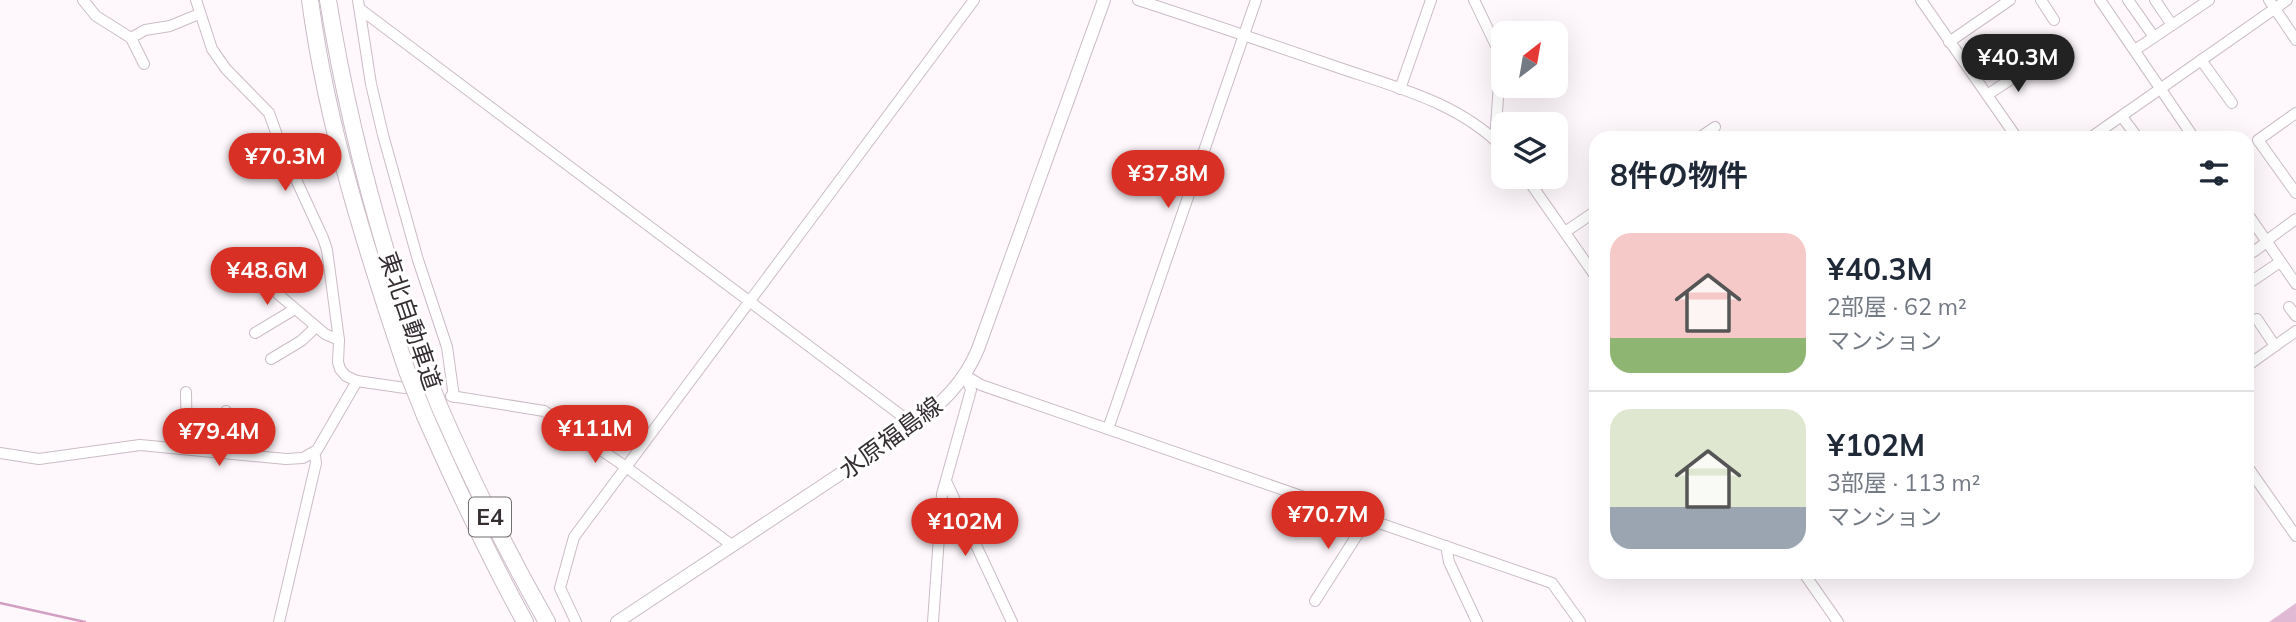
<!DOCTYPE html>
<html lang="ja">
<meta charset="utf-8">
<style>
body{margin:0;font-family:Mulish,"Noto Sans JP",sans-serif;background:#f6f6f7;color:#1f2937;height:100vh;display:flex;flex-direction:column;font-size:26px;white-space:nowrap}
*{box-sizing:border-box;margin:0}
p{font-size:23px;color:#747a83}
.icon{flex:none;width:38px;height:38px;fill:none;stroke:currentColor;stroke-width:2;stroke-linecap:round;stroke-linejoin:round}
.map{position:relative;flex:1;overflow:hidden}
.sheet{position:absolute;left:1589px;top:131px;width:665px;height:448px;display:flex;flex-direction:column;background:#fff;border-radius:21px;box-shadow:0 7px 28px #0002}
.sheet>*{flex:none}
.needle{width:46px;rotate:31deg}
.controls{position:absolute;left:1491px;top:21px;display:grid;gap:14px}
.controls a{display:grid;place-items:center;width:77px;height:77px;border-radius:14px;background:#fff;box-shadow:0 7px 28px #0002;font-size:35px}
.price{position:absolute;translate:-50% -60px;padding:0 16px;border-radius:24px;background:#d93025;color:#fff;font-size:23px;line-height:46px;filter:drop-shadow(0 2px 4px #0008)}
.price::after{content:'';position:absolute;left:50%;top:42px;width:21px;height:16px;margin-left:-10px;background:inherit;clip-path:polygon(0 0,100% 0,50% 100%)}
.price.current{background:#222;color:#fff}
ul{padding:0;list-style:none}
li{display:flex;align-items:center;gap:21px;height:175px;padding:0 21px}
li+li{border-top:2px solid #e0e1e3}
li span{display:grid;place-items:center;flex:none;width:196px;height:140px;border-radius:21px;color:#555}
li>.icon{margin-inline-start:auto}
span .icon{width:84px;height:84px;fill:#fffc;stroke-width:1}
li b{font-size:30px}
h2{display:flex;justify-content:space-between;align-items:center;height:84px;padding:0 21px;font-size:30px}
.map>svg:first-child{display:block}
.green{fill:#e0bad4}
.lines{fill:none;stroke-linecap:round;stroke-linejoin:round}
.stream{stroke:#d29ec2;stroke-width:2.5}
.minor-casing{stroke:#cbbcc6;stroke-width:12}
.major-casing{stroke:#cbbcc6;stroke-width:14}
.highway-casing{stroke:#cbbcc6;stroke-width:18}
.minor{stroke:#fff;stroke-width:10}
.major{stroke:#fff;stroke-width:12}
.highway{stroke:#fff;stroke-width:16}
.highway-bridge-casing{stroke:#cbbcc6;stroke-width:18;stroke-linecap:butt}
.highway-bridge{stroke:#fff;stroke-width:16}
.labels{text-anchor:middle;stroke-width:6;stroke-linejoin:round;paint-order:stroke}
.shield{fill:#fff;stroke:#726d70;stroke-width:2}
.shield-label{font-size:23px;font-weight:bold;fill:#352f33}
.street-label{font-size:24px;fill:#352f33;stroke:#fff}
</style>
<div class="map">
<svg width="2296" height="622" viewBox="0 0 2296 622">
<rect width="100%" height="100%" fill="#fef8fc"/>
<polygon class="green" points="2296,603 2296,622 2269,622"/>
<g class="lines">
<polyline class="stream" points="0,603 85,622"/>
<g class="minor-casing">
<g id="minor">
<polyline points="83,0 96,16 131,38 144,64"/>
<polyline points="196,0 212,49 226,69 269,113 282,149 323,238 327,250 339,340 338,362 340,369 346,376 357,381"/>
<polyline points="358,0 371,84 383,135 418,260 447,347 454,397"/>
<path d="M1138 0C1203 21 1267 43 1331 65 1391 86 1458 101 1503 148"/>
<polyline points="1474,0 1501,56 1495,140"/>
<polyline points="1921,0 2017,138"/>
<polyline points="2041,0 2054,20"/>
<polyline points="2100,0 2194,138"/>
<polyline points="2128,0 2154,37"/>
<polyline points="2155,0 2172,25"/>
<polyline points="2269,0 2296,40"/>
<polyline points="360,9 914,425"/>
<polyline points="131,38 145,30 170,26 199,14"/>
<polyline points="1949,42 2010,0"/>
<polyline points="2135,50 2209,0"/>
<polyline points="2201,60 2232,103"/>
<polyline points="1400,89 1431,0"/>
<polyline points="1987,95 2031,66"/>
<polyline points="2296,113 2258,140 2296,193"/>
<polyline points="2122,117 2138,138"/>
<polyline points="1699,138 1715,127"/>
<polyline points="2090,138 2287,0"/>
<polyline points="1526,177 1596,277"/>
<polyline points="2247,213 2296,284"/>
<polyline points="1565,232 1596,211"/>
<polyline points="2266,241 2296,219"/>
<polyline points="2253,252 2267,242"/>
<polyline points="2252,281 2280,262"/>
<polyline points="278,294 325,334 339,340"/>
<polyline points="2289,307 2296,316"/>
<polyline points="2257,319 2275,346"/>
<polyline points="255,333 295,309"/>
<polyline points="271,359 301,341 316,327"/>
<polyline points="2247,366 2296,331"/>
<polyline points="966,376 981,385 1552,583 1580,622"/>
<polyline points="186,392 187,449"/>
<polyline points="451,396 544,411 626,467 733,546"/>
<polyline points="1108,429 1256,0"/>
<polyline points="221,452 226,411"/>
<polyline points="0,453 39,459 140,445 286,459 303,458 317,450 357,381 405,388"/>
<polyline points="2247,466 2296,536"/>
<polyline points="946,481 1012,622"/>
<polyline points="1446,546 1449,562 1477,622"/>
<polyline points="1803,572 1838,622"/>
<polyline points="1315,601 1368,518"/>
<polyline points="279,622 316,463 315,456 312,454"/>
<polyline points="576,622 560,588 574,537 974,0"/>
<polyline points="933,622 942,494 971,390 966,376"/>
</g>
</g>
<g class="major-casing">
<path id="major" d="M617 622 914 425C942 403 964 383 978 349L1104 0"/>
</g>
<g class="highway-casing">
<g id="highway">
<path d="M310 0C327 127 366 249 407 371"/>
<path d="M328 0C348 124 381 246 423 365"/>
<path d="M440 408C472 481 507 552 547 622"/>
<path d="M425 416C456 486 488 555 525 622"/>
</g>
</g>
<use href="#minor" class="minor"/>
<use href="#major" class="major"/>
<use href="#highway" class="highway"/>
<g class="highway-bridge-casing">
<g id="highway-bridge">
<polyline points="423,365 440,408"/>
<polyline points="407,371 425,416"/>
</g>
</g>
<use href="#highway-bridge" class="highway-bridge"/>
</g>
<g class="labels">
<rect class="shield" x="469" y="497.5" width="42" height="39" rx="5"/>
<g class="shield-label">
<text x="490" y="525">E4</text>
</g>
<g class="street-label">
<text transform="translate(410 321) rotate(71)" y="8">東北自動車道</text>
<text transform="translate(891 438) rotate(-36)" y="8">水原福島線</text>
</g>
</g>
</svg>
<div class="controls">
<a><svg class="needle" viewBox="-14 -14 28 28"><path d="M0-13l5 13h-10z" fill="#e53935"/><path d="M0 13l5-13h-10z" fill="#747a83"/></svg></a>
<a><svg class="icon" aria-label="layers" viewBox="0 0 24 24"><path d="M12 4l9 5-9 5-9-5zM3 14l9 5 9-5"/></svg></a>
</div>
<b class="price current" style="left:2018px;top:94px">¥40.3M</b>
<b class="price" style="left:285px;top:193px">¥70.3M</b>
<b class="price" style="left:1168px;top:210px">¥37.8M</b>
<b class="price" style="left:267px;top:307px">¥48.6M</b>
<b class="price" style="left:595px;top:465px">¥111M</b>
<b class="price" style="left:219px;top:468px">¥79.4M</b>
<b class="price" style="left:1328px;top:551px">¥70.7M</b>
<b class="price" style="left:965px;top:558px">¥102M</b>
<section class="sheet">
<h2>8件の物件<svg class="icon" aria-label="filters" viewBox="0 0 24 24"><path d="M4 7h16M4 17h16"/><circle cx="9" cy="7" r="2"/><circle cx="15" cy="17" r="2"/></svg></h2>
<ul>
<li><span style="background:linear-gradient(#f6c9c9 75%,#8fb573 0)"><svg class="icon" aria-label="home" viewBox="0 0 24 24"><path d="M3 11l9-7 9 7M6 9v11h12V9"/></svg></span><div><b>¥40.3M</b><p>2部屋 · 62 m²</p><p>マンション</p></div></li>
<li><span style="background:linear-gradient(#dfe7d0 70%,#9aa5b1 0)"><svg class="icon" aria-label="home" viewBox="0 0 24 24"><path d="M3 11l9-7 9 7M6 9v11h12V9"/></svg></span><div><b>¥102M</b><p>3部屋 · 113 m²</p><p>マンション</p></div></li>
</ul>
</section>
</div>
